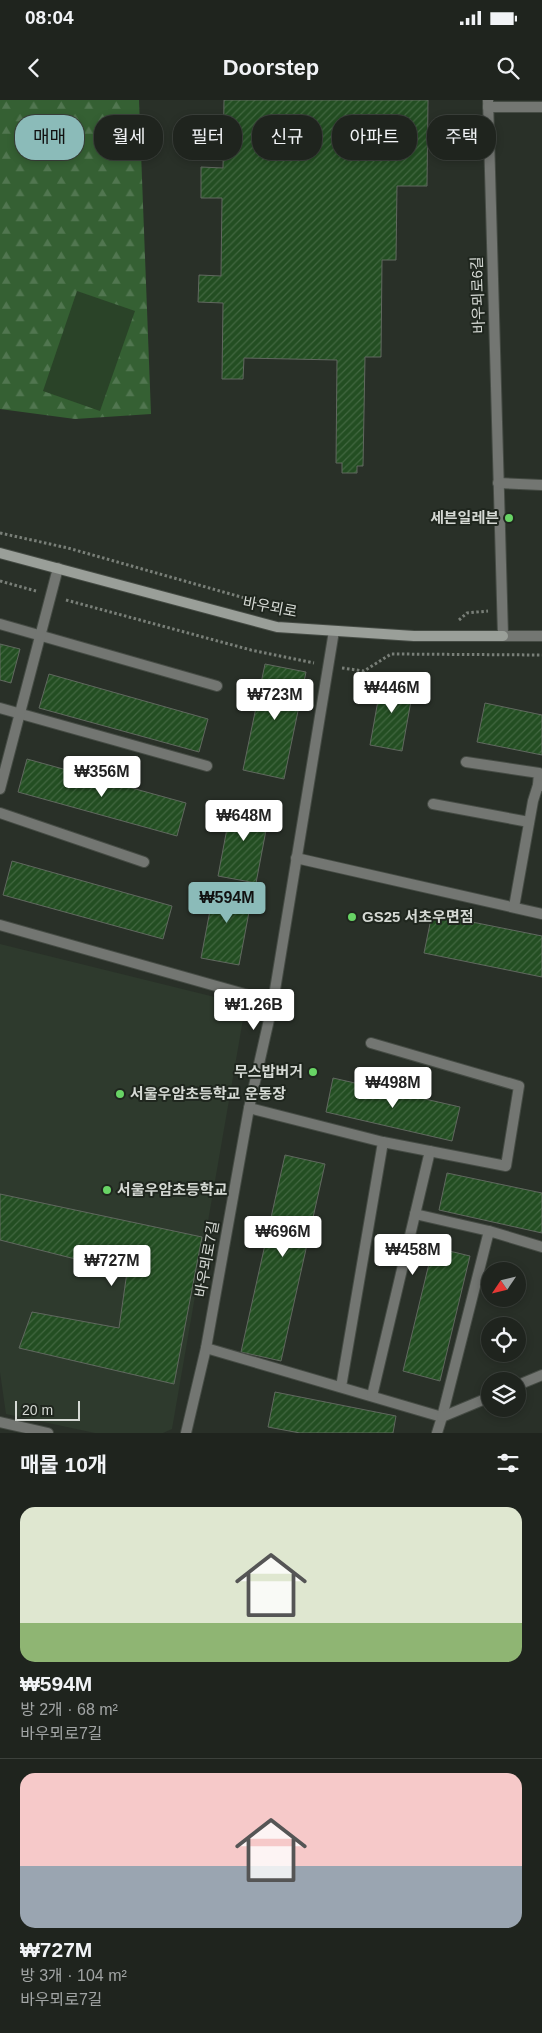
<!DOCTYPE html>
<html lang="ko">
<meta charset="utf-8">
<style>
body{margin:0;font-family:Arial,"Noto Sans KR",sans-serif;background:#272c27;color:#f1f3f6;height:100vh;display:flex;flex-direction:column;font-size:19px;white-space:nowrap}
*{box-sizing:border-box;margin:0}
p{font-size:16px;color:#a1a4a4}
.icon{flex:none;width:28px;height:28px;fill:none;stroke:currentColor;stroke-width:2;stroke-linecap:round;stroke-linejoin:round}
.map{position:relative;height:1333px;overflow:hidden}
.sheet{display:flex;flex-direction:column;background:#1f241e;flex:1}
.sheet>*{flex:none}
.top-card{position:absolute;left:15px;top:15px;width:512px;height:45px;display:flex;gap:10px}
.needle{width:32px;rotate:235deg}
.fabs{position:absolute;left:481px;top:1162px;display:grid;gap:10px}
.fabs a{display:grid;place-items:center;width:45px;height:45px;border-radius:50%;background:#1f241e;box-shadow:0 2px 8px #0003,0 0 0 1px #3c413c;font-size:25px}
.scale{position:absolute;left:15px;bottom:12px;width:65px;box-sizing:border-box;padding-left:5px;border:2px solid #d5d9d4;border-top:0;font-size:14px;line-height:18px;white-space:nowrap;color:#d5d9d4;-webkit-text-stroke:4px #1f261e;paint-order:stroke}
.price{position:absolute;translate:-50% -42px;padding:0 11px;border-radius:5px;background:#fff;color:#222;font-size:16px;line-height:32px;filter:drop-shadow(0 1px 2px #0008)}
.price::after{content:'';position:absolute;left:50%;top:30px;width:15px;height:11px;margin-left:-8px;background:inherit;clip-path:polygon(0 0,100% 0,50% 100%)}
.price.on{background:#8bbbb9;color:#111}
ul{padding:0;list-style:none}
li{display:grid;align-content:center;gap:10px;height:265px;padding:0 20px}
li+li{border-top:1px solid #3c413c}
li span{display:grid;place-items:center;height:155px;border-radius:15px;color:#555}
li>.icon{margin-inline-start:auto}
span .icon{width:90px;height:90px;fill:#fffc;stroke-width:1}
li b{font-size:21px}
h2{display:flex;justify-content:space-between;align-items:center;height:60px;padding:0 20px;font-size:21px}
.chip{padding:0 18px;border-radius:20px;background:#1f241e;box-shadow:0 2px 8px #0003,0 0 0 1px #3c413c;font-size:18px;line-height:45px}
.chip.on{background:#8bbbb9;color:#111}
.status{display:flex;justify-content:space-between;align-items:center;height:35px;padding:0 25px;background:#1f241e;direction:ltr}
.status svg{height:14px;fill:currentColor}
header{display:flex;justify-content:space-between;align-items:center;height:65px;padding:0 20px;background:#1f241e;font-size:22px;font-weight:700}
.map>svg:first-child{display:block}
.built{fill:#2e3a2d}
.forest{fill:url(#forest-firs)}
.garden{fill:#2a4328}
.building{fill:url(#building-hatch);stroke:#60685f}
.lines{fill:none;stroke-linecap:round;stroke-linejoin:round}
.lane-casing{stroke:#454b44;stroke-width:12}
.street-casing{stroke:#454b44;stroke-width:12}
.secondary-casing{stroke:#454b44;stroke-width:12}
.path{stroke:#797f78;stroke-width:3;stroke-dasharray:2.5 2.5;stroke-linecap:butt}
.lane{stroke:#737672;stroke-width:10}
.street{stroke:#737672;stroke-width:10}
.secondary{stroke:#9a9f99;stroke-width:10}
.poi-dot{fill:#68d465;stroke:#1f261e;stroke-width:2}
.labels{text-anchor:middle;stroke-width:4;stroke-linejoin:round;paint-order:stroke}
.street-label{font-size:15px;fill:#d5d9d4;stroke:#1f261e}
.poi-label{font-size:15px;font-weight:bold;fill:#d5d9d4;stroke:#1f261e;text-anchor:start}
</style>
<div class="status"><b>08:04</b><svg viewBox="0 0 49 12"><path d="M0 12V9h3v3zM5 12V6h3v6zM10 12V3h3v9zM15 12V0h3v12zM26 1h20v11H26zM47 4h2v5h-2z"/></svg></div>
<header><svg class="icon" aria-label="back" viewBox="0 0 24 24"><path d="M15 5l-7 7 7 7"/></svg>Doorstep<svg class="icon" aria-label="search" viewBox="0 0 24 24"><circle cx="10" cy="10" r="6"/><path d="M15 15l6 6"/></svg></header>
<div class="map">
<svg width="542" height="1333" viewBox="0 0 542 1333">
<defs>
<pattern id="forest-firs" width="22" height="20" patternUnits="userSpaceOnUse" patternTransform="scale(1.25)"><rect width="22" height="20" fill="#356033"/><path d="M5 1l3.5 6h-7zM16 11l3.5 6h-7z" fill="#517650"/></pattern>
<pattern id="building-hatch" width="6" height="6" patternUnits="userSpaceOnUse" patternTransform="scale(1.25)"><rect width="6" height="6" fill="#234e22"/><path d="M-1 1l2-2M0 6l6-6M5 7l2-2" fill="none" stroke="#426741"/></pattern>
</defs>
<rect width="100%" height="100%" fill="#293028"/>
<polygon class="built" points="0,844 235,902 245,908 172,1329 163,1333 95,1333 6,1314 0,1272"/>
<polygon class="forest" points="0,0 139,0 151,314 75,319 0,309"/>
<polygon class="garden" points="77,191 135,211 100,311 43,291"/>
<g class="building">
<polygon points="224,0 428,0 427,86 397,86 396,160 382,160 381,257 365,257 363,366 357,366 357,373 342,373 342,363 336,363 337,260 244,258 243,279 222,279 223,203 198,202 199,175 221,176 222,98 201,98 201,67 223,68"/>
<polygon points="0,544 20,549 11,583 0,580"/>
<polygon points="265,564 306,572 284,679 243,670"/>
<polygon points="49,574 208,619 199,652 39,608"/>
<polygon points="382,578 414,584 402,651 370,645"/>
<polygon points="485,603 542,615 542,655 477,642"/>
<polygon points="27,659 186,703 177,736 18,692"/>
<polygon points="232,702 270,709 256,783 218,776"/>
<polygon points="12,761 172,806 163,839 3,795"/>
<polygon points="215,784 253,791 239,865 201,858"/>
<polygon points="432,814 542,836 542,877 424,853"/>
<polygon points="333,978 460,1007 452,1041 326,1012"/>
<polygon points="285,1055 325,1064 281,1261 241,1252"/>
<polygon points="447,1073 542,1093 542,1133 439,1110"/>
<polygon points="0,1094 202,1137 174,1284 19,1248 32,1212 119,1228 127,1172 0,1140"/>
<polygon points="433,1147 470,1156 440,1281 403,1271"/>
<polygon points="275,1292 396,1316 393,1333 300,1333 268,1327"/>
</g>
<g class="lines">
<g class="lane-casing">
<g id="lane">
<polyline points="466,662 539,673 538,685"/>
<polyline points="433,704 529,722"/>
<polyline points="296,758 542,814"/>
<polyline points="514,807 533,701 538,685 542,686"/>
</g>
</g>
<g class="street-casing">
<g id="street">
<polyline points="488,0 503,536 542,536"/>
<polyline points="488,7 542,7"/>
<polyline points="498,383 542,385"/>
<polyline points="0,524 217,586"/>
<polyline points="0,608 207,666"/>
<polyline points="0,689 58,468"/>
<polyline points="0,713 144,762"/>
<polyline points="0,825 273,902"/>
<polyline points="371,943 519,986 506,1066 383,1042"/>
<polyline points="249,1008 383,1042 341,1287"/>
<polyline points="415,1114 489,1131"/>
<polyline points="206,1248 442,1317 437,1333"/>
<polyline points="518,1285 542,1275"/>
<polyline points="372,1296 430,1051"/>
<polyline points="442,1317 489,1131 542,1147"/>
<polyline points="442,1317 490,1297"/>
<polyline points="0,1322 48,1333"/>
<polyline points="186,1333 206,1248 249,1008 273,902 334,531"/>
</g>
</g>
<g class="secondary-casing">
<polyline id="secondary" points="0,453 277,527 414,536 503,536"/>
</g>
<g class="path">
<polyline points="0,433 68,448 287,510"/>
<polyline points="0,481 36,491"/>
<polyline points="66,500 251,550 314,563"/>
<polyline points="459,520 467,513 488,511"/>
<polyline points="342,568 364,571 391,554 542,555"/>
</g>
<use href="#lane" class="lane"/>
<use href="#street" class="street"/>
<use href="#secondary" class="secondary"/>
</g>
<g class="poi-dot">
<circle cx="509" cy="418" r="5"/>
<circle cx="352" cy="817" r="5"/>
<circle cx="313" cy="972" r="5"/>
<circle cx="120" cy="994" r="5"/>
<circle cx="107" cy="1090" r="5"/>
</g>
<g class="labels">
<g class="street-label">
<text transform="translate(478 195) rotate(-92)" y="5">바우뫼로6길</text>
<text transform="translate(270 507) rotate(11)" y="5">바우뫼로</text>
<text transform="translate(207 1159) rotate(-80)" y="5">바우뫼로7길</text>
</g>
<g class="poi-label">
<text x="499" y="423" text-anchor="end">세븐일레븐</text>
<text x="362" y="822">GS25 서초우면점</text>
<text x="303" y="977" text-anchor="end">무스밥버거</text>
<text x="130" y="999">서울우암초등학교 운동장</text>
<text x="117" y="1095">서울우암초등학교</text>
</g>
</g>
</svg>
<div class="fabs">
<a><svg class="needle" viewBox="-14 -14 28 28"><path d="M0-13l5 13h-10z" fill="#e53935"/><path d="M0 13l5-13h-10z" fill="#a1a4a4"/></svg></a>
<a><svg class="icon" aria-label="locate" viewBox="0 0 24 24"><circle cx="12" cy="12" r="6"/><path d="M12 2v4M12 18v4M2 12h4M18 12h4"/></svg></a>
<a><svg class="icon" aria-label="layers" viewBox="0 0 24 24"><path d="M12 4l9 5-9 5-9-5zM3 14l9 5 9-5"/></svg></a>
</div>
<div class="scale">20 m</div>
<b class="price" style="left:392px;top:614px">₩446M</b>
<b class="price" style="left:275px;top:621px">₩723M</b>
<b class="price" style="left:102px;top:698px">₩356M</b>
<b class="price" style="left:244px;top:742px">₩648M</b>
<b class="price on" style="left:227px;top:824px">₩594M</b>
<b class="price" style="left:254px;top:931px">₩1.26B</b>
<b class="price" style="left:393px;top:1009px">₩498M</b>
<b class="price" style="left:283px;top:1158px">₩696M</b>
<b class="price" style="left:413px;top:1176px">₩458M</b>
<b class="price" style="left:112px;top:1187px">₩727M</b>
<div class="top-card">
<a class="chip on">매매</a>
<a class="chip">월세</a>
<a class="chip">필터</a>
<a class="chip">신규</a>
<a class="chip">아파트</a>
<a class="chip">주택</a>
</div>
</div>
<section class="sheet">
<h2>매물 10개<svg class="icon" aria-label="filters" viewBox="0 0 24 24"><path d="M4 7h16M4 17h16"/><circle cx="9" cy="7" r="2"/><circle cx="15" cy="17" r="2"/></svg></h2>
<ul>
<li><span style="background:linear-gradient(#dfe7d0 75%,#8fb573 0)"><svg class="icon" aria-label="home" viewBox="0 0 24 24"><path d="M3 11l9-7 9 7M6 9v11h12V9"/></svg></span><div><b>₩594M</b><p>방 2개 · 68 m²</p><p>바우뫼로7길</p></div></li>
<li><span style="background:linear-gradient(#f6c9c9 60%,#9aa5b1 0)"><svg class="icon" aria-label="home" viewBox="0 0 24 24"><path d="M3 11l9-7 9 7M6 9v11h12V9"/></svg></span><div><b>₩727M</b><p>방 3개 · 104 m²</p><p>바우뫼로7길</p></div></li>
</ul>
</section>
